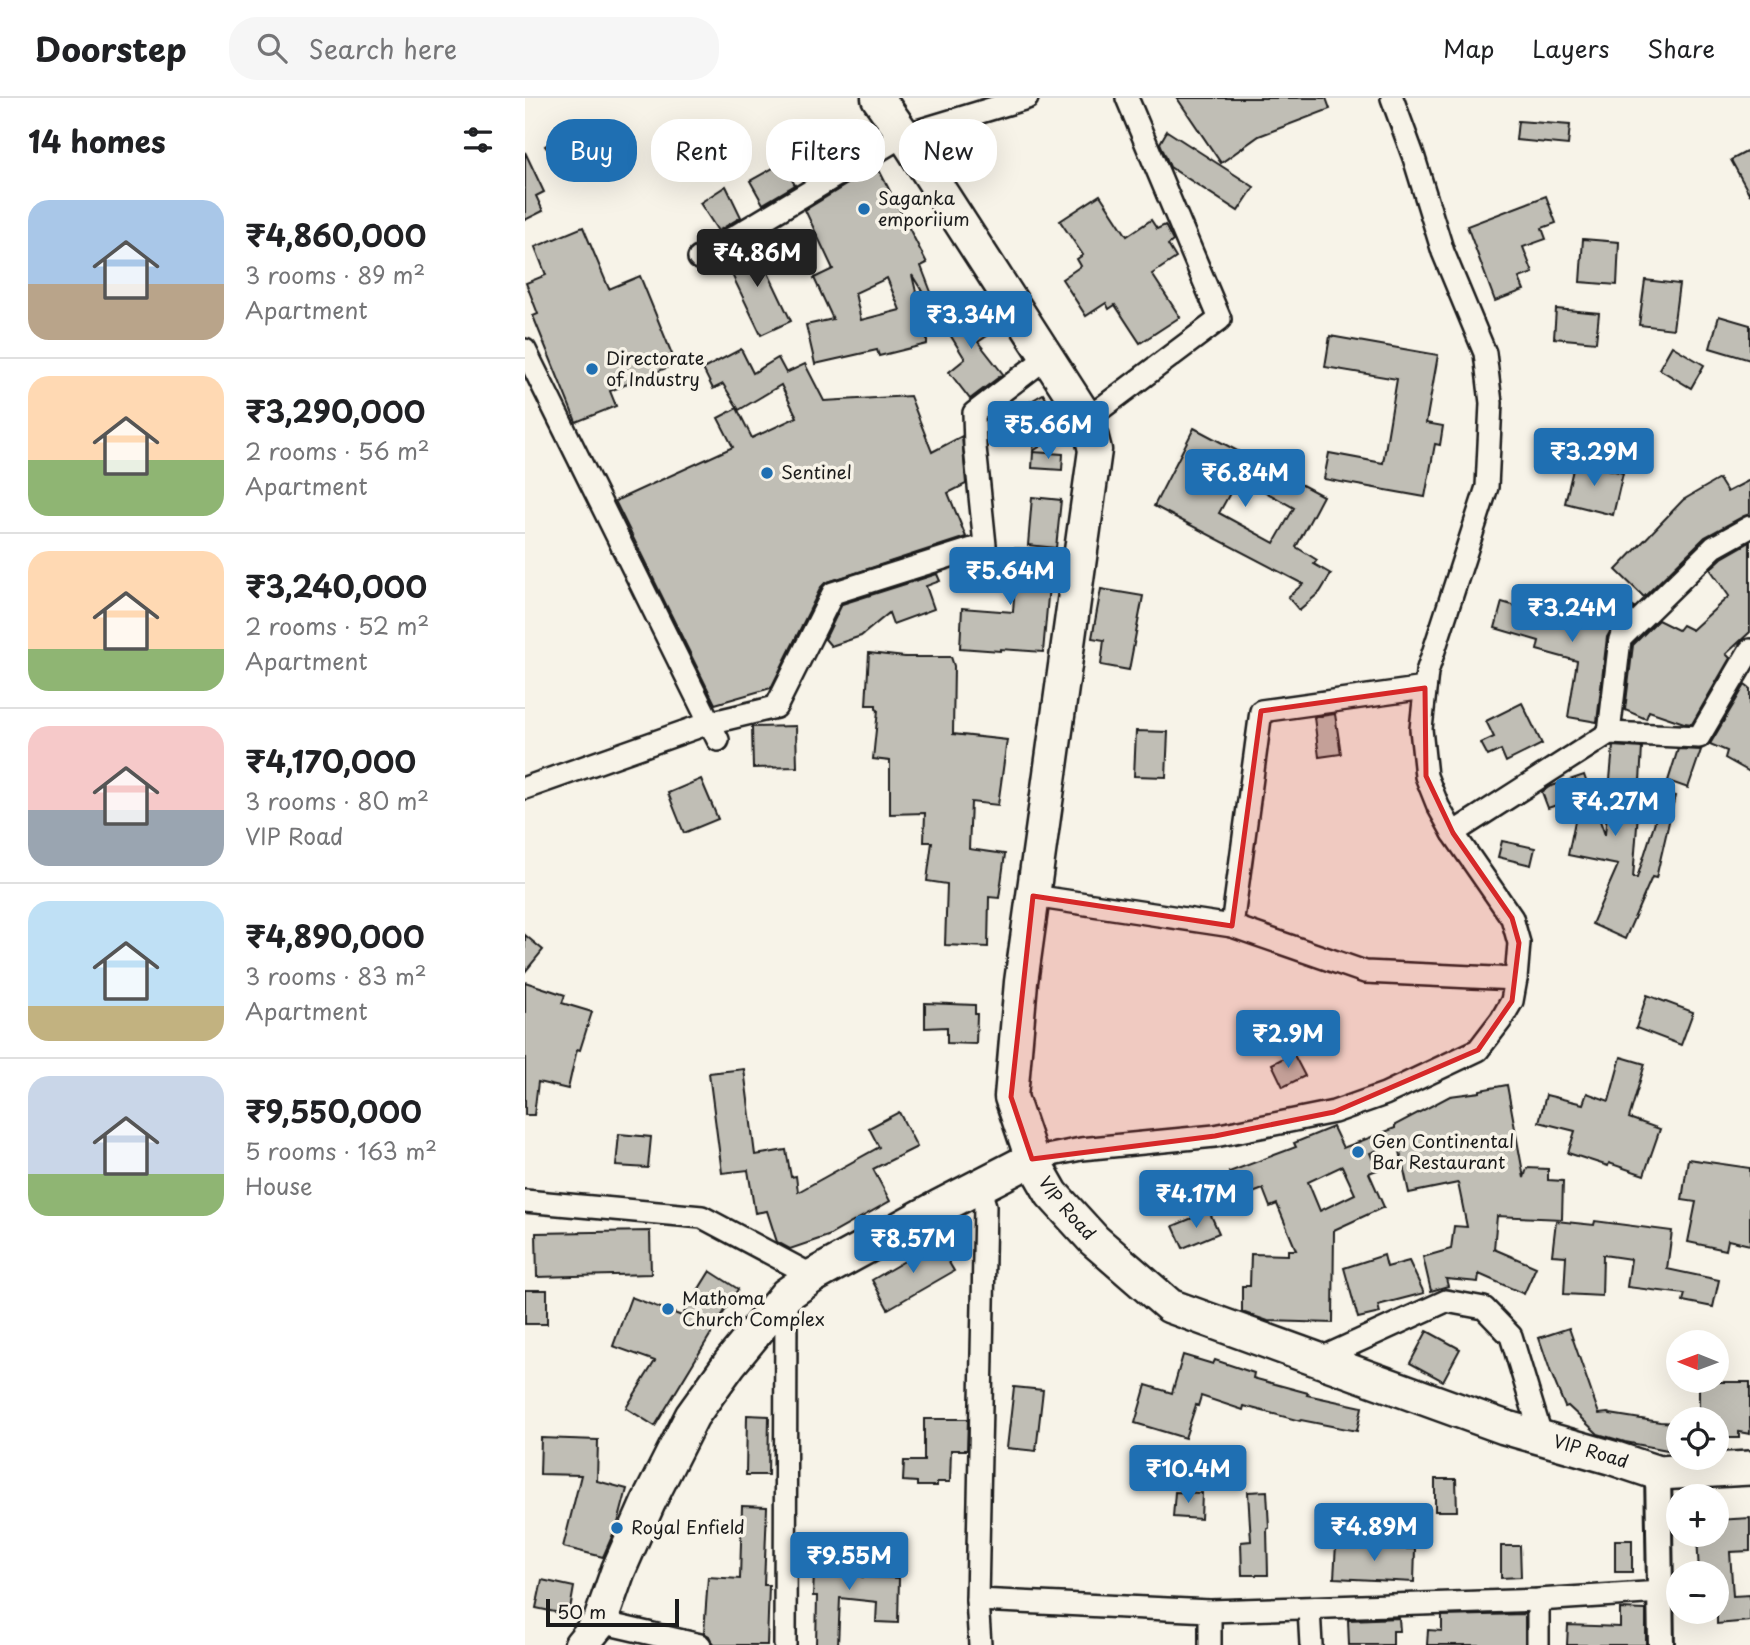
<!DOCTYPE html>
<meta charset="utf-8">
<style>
body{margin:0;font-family:"Playpen Sans",sans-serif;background:#f6f6f6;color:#202124;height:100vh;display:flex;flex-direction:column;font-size:26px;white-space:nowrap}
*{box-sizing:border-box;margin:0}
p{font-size:23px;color:#757577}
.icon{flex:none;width:38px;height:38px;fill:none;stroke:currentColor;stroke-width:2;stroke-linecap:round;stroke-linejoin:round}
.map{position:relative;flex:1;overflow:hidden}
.sheet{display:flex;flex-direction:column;background:#fff;width:525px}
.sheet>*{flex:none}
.banner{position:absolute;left:21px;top:21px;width:665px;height:63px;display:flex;gap:14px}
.needle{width:46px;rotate:271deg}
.buttons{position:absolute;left:1141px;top:1232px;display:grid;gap:14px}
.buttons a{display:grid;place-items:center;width:63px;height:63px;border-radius:50%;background:#fff;box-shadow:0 7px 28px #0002;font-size:35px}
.scale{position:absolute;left:21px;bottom:18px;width:133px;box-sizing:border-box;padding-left:7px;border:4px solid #1c1c1c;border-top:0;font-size:19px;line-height:24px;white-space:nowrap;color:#1c1c1c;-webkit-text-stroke:5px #f7f3e8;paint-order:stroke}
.price{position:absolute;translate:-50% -60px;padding:0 16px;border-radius:7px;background:#1f6fb2;color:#fff;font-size:23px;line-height:46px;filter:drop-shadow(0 2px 4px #0008)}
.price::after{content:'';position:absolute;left:50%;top:42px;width:21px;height:16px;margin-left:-10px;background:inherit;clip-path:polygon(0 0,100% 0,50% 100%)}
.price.selected{background:#222;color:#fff}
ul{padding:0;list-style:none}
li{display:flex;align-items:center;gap:21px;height:175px;padding:0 28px}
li+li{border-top:2px solid #e0e0e0}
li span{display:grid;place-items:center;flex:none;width:196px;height:140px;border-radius:21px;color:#555}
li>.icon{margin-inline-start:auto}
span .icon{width:84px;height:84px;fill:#fffc;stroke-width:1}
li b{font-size:30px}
h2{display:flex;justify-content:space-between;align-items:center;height:84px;padding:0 28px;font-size:30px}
.tag{padding:0 24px;border-radius:28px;background:#fff;box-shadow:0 7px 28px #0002;font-size:24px;line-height:63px}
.tag.selected{background:#1f6fb2;color:#fff}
header{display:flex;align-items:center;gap:42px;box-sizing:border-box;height:98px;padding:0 35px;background:#fff;border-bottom:2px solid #e0e0e0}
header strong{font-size:33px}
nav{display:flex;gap:38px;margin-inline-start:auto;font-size:24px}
.search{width:490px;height:63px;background:#f6f6f6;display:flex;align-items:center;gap:18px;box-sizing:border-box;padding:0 24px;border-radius:28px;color:#757577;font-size:26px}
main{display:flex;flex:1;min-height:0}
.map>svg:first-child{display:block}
.building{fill:#c0beb5;stroke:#1c1c1c;stroke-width:2;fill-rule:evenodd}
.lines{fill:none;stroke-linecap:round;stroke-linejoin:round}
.minor-casing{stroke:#1c1c1c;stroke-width:26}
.tertiary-casing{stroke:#1c1c1c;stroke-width:30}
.primary-casing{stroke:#1c1c1c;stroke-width:37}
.trunk-casing{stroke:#1c1c1c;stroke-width:38}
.minor{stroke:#f7f3e8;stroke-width:21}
.tertiary{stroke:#f7f3e8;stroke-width:24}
.primary{stroke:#f7f3e8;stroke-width:32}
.trunk{stroke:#f7f3e8;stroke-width:33}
.marked{fill:#d62828;fill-opacity:0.2;stroke:#d62828;stroke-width:5;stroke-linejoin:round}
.poi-dot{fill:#1f6fb2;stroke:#f7f3e8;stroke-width:2.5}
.labels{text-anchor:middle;stroke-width:7;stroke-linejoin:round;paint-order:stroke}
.poi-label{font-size:18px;fill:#1c1c1c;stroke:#f7f3e8;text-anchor:start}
.street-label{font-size:18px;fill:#1c1c1c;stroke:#f7f3e8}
</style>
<header>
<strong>Doorstep</strong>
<div class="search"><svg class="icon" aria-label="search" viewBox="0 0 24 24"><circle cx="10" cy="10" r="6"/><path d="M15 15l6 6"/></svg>Search here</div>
<nav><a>Map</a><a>Layers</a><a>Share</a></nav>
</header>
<main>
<section class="sheet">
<h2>14 homes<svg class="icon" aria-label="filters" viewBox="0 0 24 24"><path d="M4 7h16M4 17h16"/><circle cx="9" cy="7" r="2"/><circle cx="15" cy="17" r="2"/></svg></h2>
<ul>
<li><span style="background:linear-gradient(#a9c7e8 60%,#b9a48a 0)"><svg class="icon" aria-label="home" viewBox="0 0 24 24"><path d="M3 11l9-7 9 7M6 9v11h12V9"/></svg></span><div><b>₹4,860,000</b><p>3 rooms · 89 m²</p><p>Apartment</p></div></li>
<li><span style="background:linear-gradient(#ffd9b3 60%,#8fb573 0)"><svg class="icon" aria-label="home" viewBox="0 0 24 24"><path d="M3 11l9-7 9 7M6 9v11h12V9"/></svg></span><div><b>₹3,290,000</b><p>2 rooms · 56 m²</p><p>Apartment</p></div></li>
<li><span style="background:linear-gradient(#ffd9b3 70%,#8fb573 0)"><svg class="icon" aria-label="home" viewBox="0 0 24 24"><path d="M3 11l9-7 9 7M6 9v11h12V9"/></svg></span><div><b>₹3,240,000</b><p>2 rooms · 52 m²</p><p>Apartment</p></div></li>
<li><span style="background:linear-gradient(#f6c9c9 60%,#9aa5b1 0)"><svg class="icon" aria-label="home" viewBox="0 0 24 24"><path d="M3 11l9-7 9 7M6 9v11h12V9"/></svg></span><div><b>₹4,170,000</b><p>3 rooms · 80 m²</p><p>VIP Road</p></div></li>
<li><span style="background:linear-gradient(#bfe0f5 75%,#c2b280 0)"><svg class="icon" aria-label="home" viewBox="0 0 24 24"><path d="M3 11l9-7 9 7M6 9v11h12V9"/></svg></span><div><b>₹4,890,000</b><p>3 rooms · 83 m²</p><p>Apartment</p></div></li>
<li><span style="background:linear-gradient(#c9d6e8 70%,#8fb573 0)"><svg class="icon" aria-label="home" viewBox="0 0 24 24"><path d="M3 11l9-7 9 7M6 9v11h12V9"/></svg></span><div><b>₹9,550,000</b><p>5 rooms · 163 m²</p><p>House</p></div></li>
</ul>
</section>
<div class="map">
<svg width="1225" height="1547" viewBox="0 0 1225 1547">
<rect width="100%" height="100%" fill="#f7f3e8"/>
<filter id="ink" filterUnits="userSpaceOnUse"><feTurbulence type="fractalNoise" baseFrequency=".0143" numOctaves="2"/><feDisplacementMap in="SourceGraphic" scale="14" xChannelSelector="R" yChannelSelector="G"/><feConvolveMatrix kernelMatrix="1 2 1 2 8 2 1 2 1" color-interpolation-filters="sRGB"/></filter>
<g filter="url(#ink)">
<g class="building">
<polygon points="652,0 801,0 805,11 734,38 696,65"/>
<polygon points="993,23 1045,27 1043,47 991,42"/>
<polygon points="54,24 76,55 42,79 20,48"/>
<polygon points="642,33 729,89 713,113 645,69 635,45"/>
<polygon points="1225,52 1225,97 1206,62"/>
<polygon points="0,54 19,94 11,98 18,113 0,122"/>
<polygon points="257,65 270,87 238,106 225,83"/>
<path d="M352 68 402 165 396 168 406 194 400 198 387 177 402 240V246L354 258 352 252 290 266 281 227 308 221 289 180 308 171 280 112ZM362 180 375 212 336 222 330 195Z"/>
<polygon points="201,88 216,119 193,133 175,105"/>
<polygon points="575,97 602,138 626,122 632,131 640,127 648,143 643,147 651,160 627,176 655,219 615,245 590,207 584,211 581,205 561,218 537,181 556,168 552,161 558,157 535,123"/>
<polygon points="1021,98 1031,125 1017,130 1021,141 998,149 1008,175 994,180 999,192 970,203 942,128"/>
<polygon points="58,129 84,191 115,178 151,266 85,293 91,308 51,324 8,218 13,216 1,185 21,177 10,149"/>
<polygon points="1058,141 1094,144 1092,187 1055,184"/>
<polygon points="228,143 266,223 236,237 199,160"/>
<polygon points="1120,182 1154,186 1148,231 1114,227"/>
<polygon points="445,204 465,236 453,244 478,276 445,301 424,274 440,261 416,222"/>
<polygon points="1031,211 1074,215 1071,244 1029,240"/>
<polygon points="1194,218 1225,227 1225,262 1185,250"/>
<polygon points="805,238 913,257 901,325 918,328 915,347 910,346 900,399 799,381 804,355 858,365 872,281 800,269"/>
<polygon points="1147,248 1179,267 1166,290 1134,271"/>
<polygon points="216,251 228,275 253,260 261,275 280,266 299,303 385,298 407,354 437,338 441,386 423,395 441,439 300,485 296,489 246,590 190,606 90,403 208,349 193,320 212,310 227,340 272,319 256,287 214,312 198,286 188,291 178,271"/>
<polygon points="518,296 541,332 508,353 509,342 491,312"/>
<path d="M669 330 798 398 771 449 792 462 789 466 806 476 795 494 774 512 763 499 778 486 629 408ZM714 379 769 410 749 445 694 415Z"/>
<polygon points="508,354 538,356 537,372 507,370"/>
<polygon points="1050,363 1098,375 1088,417 1040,405"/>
<polygon points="1194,381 1202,394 1225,382 1225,416 1219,418 1180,439 1119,499 1091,472 1158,402"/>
<polygon points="507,399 536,402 531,450 503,447"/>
<polygon points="1225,444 1225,534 1201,556 1205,560 1167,626 1159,625 1124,613 1121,621 1100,612 1108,547 1133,522 1153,532 1157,527 1167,532 1204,498 1185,471 1197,460"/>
<polygon points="473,450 514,451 513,487 524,488 518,554 475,551 475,553 435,550 437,510 488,514 490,484 463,483 463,460 469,456"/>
<polygon points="412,476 415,483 401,488 409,511 368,526 364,515 336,538 306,548 300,541 317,506"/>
<polygon points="576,491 618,498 604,572 576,567 579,542 567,540"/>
<polygon points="1079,493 1109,509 1086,532 1082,539 1072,624 1043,619 1052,563 1012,552 1014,543 970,530 977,504 1021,517 1023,510 1063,521"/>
<polygon points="344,555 380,559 426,559 429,568 428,636 482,642 473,707 446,704 444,751 480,756 474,800 464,799 463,849 420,847 422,786 402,783 407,744 399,744 400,715 365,716 365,663 348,661 353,612 351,611 351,607 341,607"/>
<polygon points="1220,587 1225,591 1225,674 1200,660 1202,653 1185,646"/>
<polygon points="997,605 1017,646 981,664 976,652 963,658 956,645 969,639 961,623"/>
<polygon points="810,616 816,656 794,659 789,619"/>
<polygon points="271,628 272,669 228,670 227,629"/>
<polygon points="611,633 643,634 641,679 609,678"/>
<polygon points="1088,648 1117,650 1115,683 1107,682 1101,710 1112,712 1113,715 1108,780 1112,780 1139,695 1150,698 1131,780 1127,779 1100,841 1067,826 1093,767 1043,757 1055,699 1023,710 1017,694 1024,689 1059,677 1080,737"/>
<polygon points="1153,651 1176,652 1163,690 1143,683"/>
<polygon points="176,681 193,721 159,735 143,695"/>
<polygon points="977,743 1010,750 1006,767 973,759"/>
<polygon points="0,837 18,852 0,874"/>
<polygon points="0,884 40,897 37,905 67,914 55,952 52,951 43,991 13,984 9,1017 0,1017"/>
<polygon points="1122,897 1168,914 1156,947 1111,930"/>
<polygon points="400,905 450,907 450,916 452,916 451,946 422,945 422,929 400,930"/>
<polygon points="768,955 780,978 758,989 747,966"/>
<polygon points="1096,959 1120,966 1104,1020 1135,1031 1119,1077 1084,1065 1083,1068 1043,1055 1050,1033 1014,1024 1021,997 1058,1006 1062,995 1084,1003"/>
<polygon points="219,971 230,1057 261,1052 266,1079 271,1078 273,1094 354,1049 344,1030 374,1014 392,1049 348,1071 365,1103 303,1138 265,1151 252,1144 242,1113 230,1115 223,1072 197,1075 184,975"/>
<path d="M982 987 999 1080 1002 1070 1023 1071V1082L1038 1083 1037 1121 972 1118 969 1151 1011 1169 999 1196 954 1176 953 1184 921 1181 923 1188 906 1193 898 1159 926 1151 929 1128 942 1129 933 1085 884 1095 873 1044 845 1055 852 1072 844 1075 859 1109 809 1132 808 1225 743 1223 717 1214V1188H725L726 1156 763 1157V1152H771L752 1106 745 1109 738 1091 709 1102 711 1106 689 1115 681 1095 708 1084 704 1074 771 1049 769 1045 808 1029 818 1050 870 1030V1027L925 998 955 994V992ZM817 1068 830 1096 795 1113 783 1084Z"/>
<polygon points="94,1036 126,1039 123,1070 91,1068"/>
<polygon points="1163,1061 1225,1070 1225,1147 1203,1142 1201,1152 1163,1144 1171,1104 1157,1102"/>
<polygon points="684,1113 694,1135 658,1150 648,1128"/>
<polygon points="1031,1123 1069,1127 1070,1123 1147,1133 1142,1171 1194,1182 1188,1209 1158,1203 1160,1196 1102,1189 1106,1161 1078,1157 1077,1198 1039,1196 1041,1158 1027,1157"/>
<polygon points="125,1133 126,1176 12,1179 11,1135"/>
<polygon points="412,1144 429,1173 363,1211 347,1182"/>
<polygon points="859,1157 862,1169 884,1163 899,1195 853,1207 855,1215 833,1220 819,1170"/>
<polygon points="185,1173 213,1191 130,1328 101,1310 130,1263 88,1248 106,1199 157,1218"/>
<rect x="0" y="1192" width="22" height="34"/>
<polygon points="1044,1230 1074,1316 1083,1315 1085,1316 1135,1324 1153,1325 1153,1354 1100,1344 1073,1336 1043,1308 1040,1309 1026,1275 1014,1240"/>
<polygon points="902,1233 935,1251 918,1283 885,1265"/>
<polygon points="658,1257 688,1266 690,1262 729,1275 728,1280 783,1295 782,1297 837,1309 832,1333 776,1322 775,1323 719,1308 718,1312 676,1298 673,1308 671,1307 660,1340 610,1325 621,1287 647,1295"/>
<polygon points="1174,1284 1225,1284 1225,1336 1214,1334 1214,1340 1192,1340 1192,1321 1174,1321"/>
<polygon points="489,1289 518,1292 511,1353 482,1350"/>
<polygon points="222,1317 244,1318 243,1377 221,1377"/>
<polygon points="399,1321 443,1321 442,1352 426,1352 425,1384 412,1384 412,1388 392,1388 392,1384 378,1383 379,1363 399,1363"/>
<polygon points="16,1340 73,1342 72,1383 102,1391 93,1425 78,1459 38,1449 56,1377 15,1376"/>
<polygon points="910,1381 931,1381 932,1413 910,1413"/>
<polygon points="742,1393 744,1430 742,1431 743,1477 717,1477 716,1444 726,1443 723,1394"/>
<polygon points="650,1394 677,1395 676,1421 648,1419"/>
<polygon points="217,1408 242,1409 239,1487 244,1487 242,1547 188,1547 184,1538 179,1535 183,1479 215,1481"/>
<polygon points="1225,1420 1225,1453 1205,1454 1208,1498 1225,1497 1225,1523 1192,1526 1192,1475 1174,1475 1172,1437 1192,1437 1192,1422"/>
<rect x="1090" y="1442" width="17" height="32"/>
<polygon points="811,1446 841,1447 841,1450 890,1451 889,1484 809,1480"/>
<polygon points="976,1448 995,1448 996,1479 976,1480"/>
<polygon points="290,1452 339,1456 337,1479 374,1480 373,1525 351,1524 352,1504 315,1500 313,1547 291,1547 292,1498 288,1498"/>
<polygon points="17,1482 49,1489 44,1517 11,1510"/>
<polygon points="1095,1511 1121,1512 1121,1547 1042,1547 1043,1527 1095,1529"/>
<polygon points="1000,1516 1000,1547 902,1547 903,1532 917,1533 917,1518"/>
<polygon points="874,1520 875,1533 868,1533 868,1547 824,1547 823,1522"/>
</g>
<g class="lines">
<g class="minor-casing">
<g id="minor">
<polyline points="174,160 379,37 502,0"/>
<polyline points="0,252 193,642"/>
<polyline points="562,321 695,221 602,0"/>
<polyline points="1084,635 1095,541 1189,449 1225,429"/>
<polyline points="0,690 184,625 251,609 308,495 460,447 450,349 449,315 522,259"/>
<polyline points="928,735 1084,635 1174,639 1225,552"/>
<polyline points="508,798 707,828 840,874 991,881"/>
<polyline points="707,828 736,613 900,590"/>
<polyline points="507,1061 556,1051 690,1038 809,1014 860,996 953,952 976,922 987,903 991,881 994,845 987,820 928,735 913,708 901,678 896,631 902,574 962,389 966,305 960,255 918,154 889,60 867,0"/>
<polyline points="454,1089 460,1108 452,1502 455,1547"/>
<polyline points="0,1103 177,1119 288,1178"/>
<polyline points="792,1262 921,1203 959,1210 986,1238 1017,1340"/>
<polyline points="452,1502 685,1513 1013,1502 1136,1494"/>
<polyline points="1013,1502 1013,1547"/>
<polyline points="784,1511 786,1547"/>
<polyline points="75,1524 175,1547"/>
<polyline points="260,1547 261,1197"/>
<polyline points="685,1547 685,1513"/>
</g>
</g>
<g class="tertiary-casing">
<polyline id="tertiary" points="1133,1375 1136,1547"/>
</g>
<g class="primary-casing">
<polyline id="primary" points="353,0 379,37 562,321 570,352 496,884 486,999 507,1061"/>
</g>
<g class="trunk-casing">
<g id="trunk">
<path id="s1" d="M56 1547 75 1524 93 1473 123 1405 167 1318 205 1265 261 1197 288 1178 414 1109 507 1061 527 1096 569 1142 645 1208 979 1329 1088 1360 1133 1375 1225 1370"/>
</g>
</g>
<use href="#minor" class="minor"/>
<use href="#tertiary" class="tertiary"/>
<use href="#primary" class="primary"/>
<use href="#trunk" class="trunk"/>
</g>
</g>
<path class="marked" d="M900 590 901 678 928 735 987 820 994 845 987 903 953 952 809 1014 690 1038 507 1061 486 999 508 798 707 828 736 613Z"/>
<g class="poi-dot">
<circle cx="339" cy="111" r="7"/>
<circle cx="67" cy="271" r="7"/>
<circle cx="242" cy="375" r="7"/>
<circle cx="833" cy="1054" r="7"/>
<circle cx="143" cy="1211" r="7"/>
<circle cx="92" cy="1430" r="7"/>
</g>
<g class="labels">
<g class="poi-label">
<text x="353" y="107">Saganka<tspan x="353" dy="21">emporiium</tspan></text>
<text x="81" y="267">Directorate<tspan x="81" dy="21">of Industry</tspan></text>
<text x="256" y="381">Sentinel</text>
<text x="847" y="1050">Gen Continental<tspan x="847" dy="21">Bar Restaurant</tspan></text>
<text x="157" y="1207">Mathoma<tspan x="157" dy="21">Church Complex</tspan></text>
<text x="106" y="1436">Royal Enfield</text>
</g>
<g class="street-label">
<text dy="6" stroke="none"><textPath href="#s1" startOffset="751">VIP Road</textPath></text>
<text dy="6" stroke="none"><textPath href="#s1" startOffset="1339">VIP Road</textPath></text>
</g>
</g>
</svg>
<div class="buttons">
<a><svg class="needle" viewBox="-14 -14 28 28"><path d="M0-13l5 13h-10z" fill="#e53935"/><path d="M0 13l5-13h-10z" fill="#757577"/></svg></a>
<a><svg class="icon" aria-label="locate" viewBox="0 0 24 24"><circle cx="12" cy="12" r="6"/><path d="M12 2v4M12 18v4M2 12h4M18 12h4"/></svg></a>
<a>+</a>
<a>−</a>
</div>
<div class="scale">50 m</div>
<b class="price selected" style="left:232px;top:191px">₹4.86M</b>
<b class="price" style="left:446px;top:253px">₹3.34M</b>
<b class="price" style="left:523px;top:363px">₹5.66M</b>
<b class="price" style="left:1069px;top:390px">₹3.29M</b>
<b class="price" style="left:720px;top:411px">₹6.84M</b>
<b class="price" style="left:485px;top:509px">₹5.64M</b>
<b class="price" style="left:1047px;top:546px">₹3.24M</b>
<b class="price" style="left:1090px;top:740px">₹4.27M</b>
<b class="price" style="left:763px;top:972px">₹2.9M</b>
<b class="price" style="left:671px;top:1132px">₹4.17M</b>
<b class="price" style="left:388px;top:1177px">₹8.57M</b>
<b class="price" style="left:663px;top:1407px">₹10.4M</b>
<b class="price" style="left:849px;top:1465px">₹4.89M</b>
<b class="price" style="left:324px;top:1494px">₹9.55M</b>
<div class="banner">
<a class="tag selected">Buy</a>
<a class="tag">Rent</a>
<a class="tag">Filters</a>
<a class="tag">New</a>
</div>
</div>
</main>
